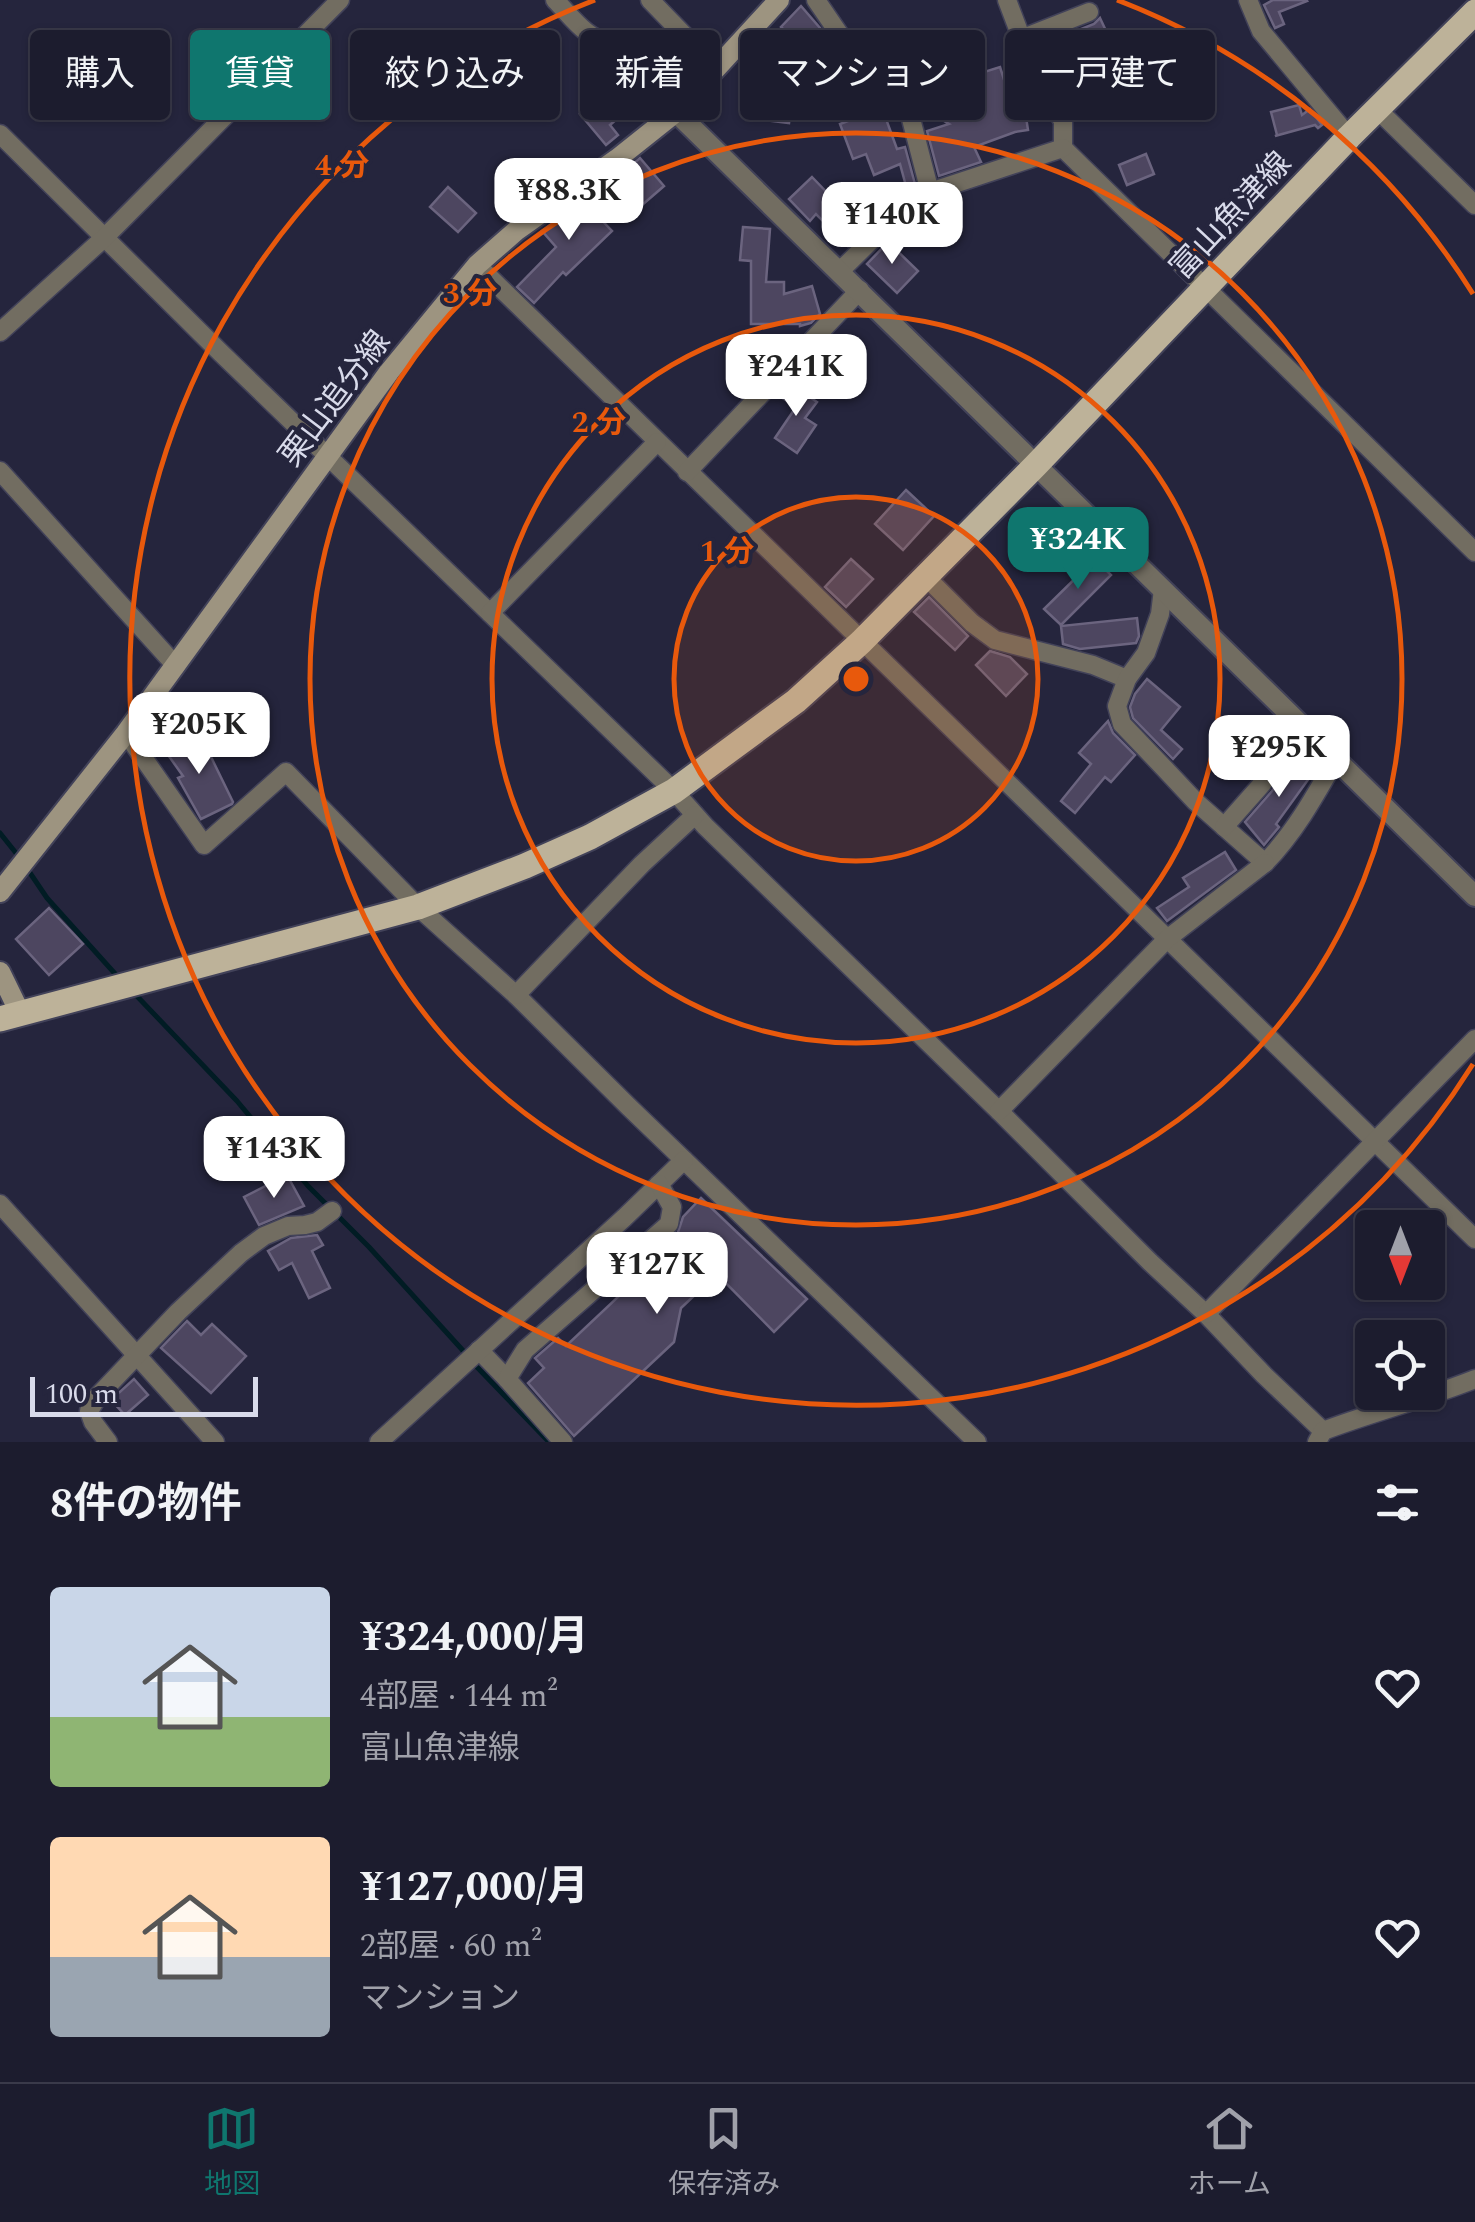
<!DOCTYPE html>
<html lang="ja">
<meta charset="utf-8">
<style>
body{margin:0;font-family:Spectral,"Noto Sans JP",serif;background:#29293a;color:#f1f3f6;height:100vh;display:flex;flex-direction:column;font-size:38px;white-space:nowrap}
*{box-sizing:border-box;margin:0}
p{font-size:32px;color:#a0a1aa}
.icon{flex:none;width:55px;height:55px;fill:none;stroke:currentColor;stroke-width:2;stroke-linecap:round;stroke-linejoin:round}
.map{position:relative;height:1442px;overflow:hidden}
.sheet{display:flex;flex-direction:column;background:#1c1c2e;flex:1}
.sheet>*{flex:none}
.hud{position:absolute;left:30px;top:30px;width:1415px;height:90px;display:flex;gap:20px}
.needle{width:65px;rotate:180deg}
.controls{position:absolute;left:1355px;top:1210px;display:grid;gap:20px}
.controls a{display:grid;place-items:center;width:90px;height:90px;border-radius:10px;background:#1c1c2e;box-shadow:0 2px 8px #0004,0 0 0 2px #3a3a4a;font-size:50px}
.scale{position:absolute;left:30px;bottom:25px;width:228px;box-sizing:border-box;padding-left:10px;border:5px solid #d8daea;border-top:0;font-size:28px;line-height:35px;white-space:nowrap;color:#d8daea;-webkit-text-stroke:8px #25253d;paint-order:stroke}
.price{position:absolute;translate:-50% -85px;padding:0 22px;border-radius:20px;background:#fff;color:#222;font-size:32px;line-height:65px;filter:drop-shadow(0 2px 5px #0008)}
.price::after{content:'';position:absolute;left:50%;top:60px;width:30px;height:22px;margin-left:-15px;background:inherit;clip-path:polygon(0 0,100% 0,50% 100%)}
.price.active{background:#0f766e;color:#fff}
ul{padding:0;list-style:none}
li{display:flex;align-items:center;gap:30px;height:250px;padding:0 50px}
li span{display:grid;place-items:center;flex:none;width:280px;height:200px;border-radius:10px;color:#555}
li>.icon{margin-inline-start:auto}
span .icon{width:120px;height:120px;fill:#fffc;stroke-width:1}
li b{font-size:42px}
h2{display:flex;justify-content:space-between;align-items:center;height:120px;padding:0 50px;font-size:42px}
.chip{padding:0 35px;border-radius:10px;background:#1c1c2e;box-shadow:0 2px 8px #0004,0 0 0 2px #3a3a4a;font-size:35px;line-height:90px}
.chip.active{background:#0f766e;color:#fff}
.tabs{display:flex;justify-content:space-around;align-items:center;height:140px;border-top:2px solid #3a3a4a;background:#1c1c2e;font-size:28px;color:#a0a1aa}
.tabs a{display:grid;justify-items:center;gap:5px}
.tabs .active{color:#0f766e}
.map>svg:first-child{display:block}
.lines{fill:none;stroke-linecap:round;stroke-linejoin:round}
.stream{stroke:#011c24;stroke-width:5}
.building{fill:#4d4660;stroke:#6b647f;stroke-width:2.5}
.minor-casing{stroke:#424259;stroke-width:21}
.tertiary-casing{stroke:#424259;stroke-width:24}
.secondary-casing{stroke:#424259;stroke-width:24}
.primary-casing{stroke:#424259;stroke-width:29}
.minor{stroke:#726d61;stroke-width:18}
.tertiary{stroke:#726d61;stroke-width:20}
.secondary{stroke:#9d9480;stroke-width:20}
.primary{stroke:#bdb299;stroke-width:25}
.ring{fill:none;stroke:#e8590c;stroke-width:5}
.labels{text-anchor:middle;stroke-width:8;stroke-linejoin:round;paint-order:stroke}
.street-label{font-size:32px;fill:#d8daea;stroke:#25253d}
.centre{fill:#e8590c;stroke:#25253d;stroke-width:5}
.ring-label{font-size:30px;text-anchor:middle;font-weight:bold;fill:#e8590c;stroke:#25253d;stroke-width:8;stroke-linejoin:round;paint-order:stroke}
</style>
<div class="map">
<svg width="1475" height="1442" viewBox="0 0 1475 1442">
<rect width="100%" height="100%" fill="#25253d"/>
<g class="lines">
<g class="stream">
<polyline points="0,833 20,858"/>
<polyline points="26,867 47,898 118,977"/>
<polyline points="133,992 237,1101 308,1186 369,1247 467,1355"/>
<polyline points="474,1364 549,1442"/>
</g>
</g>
<g class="building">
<polygon points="1273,0 1306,0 1307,1 1279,12 1284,24 1275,28 1264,5"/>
<polygon points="801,6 820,28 801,47 781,27"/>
<polygon points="1100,18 1114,48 1100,55 1113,83 1088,95 1091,100 1072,111 1051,79 1056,76 1043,44 1094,24"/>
<polygon points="906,31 919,64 889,76 874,44"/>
<polygon points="648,59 658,75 646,83 651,89 610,125 618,135 606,145 580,114 602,96 596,89 628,62 633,68"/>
<polygon points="1000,67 1014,111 1024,104 1028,130 1015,132 974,147 981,162 939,176 927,131 949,124 921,107 944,72 975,92 971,76"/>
<polygon points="761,75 794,78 789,123 756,119"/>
<polygon points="1299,105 1302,115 1310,109 1322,125 1318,128 1315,125 1275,136 1277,135 1271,112"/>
<polygon points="882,108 897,149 905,147 915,184 906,186 900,164 874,175 866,154 853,159 840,124"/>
<polygon points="1146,154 1154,174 1127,185 1119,165"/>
<polygon points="640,158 664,186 641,206 617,178"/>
<polygon points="812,177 841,207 860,189 882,212 848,246 816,214 810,221 789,199"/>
<polygon points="610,180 616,189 590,208 612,231 566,275 563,272 534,303 517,287 556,247 542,231"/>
<polygon points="448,187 476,213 458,232 430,207"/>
<polygon points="743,227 770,229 766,282 784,282 784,294 812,286 820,314 811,323 800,326 800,324 751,324 751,261 740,260"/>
<polygon points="888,242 918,271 897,293 867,264"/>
<polygon points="789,383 817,402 805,418 816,425 797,453 775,438 796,407 778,395"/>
<polygon points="906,490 934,516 903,550 875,524"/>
<polygon points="851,559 873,579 846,607 825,587"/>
<polygon points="1095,559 1111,575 1061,625 1044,609"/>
<polygon points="929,597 968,636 955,650 914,612"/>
<polygon points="1137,618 1139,636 1136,643 1080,649 1063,644 1061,626"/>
<polygon points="990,651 1010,657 1027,674 1006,696 976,665"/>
<polygon points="1147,679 1180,707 1161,730 1182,749 1173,759 1133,718 1130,707 1135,694"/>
<polygon points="1237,720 1251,733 1228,758 1214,745"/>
<polygon points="1108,721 1113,733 1135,755 1111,782 1105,777 1075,813 1061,801 1091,764 1079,753"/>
<polygon points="177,734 189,751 201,743 212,759 233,802 232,804 201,819 178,778 183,776 161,745"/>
<polygon points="1296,756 1315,770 1276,824 1279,827 1264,845 1245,822 1272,791"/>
<polygon points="1225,852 1236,870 1167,921 1157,908 1189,887 1183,878"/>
<polygon points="49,908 83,944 49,975 16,939"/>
<polygon points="287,1175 304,1206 259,1225 244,1197"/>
<polygon points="701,1198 807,1299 774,1332 717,1274 681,1308 674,1342 574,1436 528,1383 544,1368 535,1358 558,1338 566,1346 618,1297 612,1291 630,1275 636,1282 683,1238 678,1232 683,1217"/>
<polygon points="317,1235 323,1245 312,1251 330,1288 309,1298 292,1263 279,1270 268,1251 291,1238"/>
<polygon points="187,1321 201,1335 212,1324 246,1356 211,1393 161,1348"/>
<polygon points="134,1379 148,1395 125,1415 111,1400"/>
</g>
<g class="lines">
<g class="minor-casing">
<g id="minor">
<path d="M555 0C571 16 587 40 611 43 624 45 638 40 651 41L687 99"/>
<polyline points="650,0 716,68"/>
<polyline points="816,0 866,73 906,108 910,115 930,192"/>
<polyline points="1007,0 1038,82 1063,121 1063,148 1475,552"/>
<polyline points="1248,0 1261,31 1349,137"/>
<polyline points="1023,38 1089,12"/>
<polyline points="1378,110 1475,205"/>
<polyline points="0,134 221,353 674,791 705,826 999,1111 1150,1262 1206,1314 1264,1375 1323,1431"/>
<polyline points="477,265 1475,1239"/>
<polyline points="840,271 907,205 927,193 1063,148"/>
<polyline points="0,332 104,238 340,0"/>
<polyline points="0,471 176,666"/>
<polyline points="687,472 860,290"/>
<polyline points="925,576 972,623 995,640 1093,665 1127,679"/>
<path d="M1163 589 1160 614 1146 653 1127 679 1117 706 1122 724 1165 769 1196 802 1265 863C1295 832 1315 796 1336 759"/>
<polyline points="490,613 657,442"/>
<polyline points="126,733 204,845 286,772 418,907 516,995 629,1107 977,1442"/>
<polyline points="1224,827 1262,784 1301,725"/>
<polyline points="516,995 642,864 695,815"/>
<polyline points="999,1111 1167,939 1265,863"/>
<polyline points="0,1204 215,1442"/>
<polyline points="1206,1314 1475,1039"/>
<polyline points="479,1350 507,1379"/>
<polyline points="108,1442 93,1422 89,1411 98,1396 178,1312 241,1253 264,1236 288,1226 305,1225 317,1222 332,1211"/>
<polyline points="379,1442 624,1218 684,1160"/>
<polyline points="563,1442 507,1379 525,1350 669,1224 672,1207 659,1184"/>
<path d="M1317 1442 1323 1431C1373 1412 1425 1399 1475 1379"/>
</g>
</g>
<g class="tertiary-casing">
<polyline id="tertiary" points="676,112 1475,896"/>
</g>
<g class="secondary-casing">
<g id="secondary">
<polyline points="0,892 126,733 389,372 477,265 517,230 617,159 676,112 779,0"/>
<polyline points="0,972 20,1013"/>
</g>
</g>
<g class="primary-casing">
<polyline id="primary" points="0,1019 418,907 525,866 590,837 674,791 796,701 861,642 1036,465 1349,137 1475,12"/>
</g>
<use href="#minor" class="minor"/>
<use href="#tertiary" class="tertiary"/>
<use href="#secondary" class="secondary"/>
<use href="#primary" class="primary"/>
</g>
<circle cx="856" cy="679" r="182" fill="#e8590c" fill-opacity=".12"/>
<g class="ring">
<circle cx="856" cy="679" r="182"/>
<circle cx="856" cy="679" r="364"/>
<circle cx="856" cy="679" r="546"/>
<path d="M1473 1064A727 727 0 1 1 595 0M1117 0A727 727 0 0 1 1473 294"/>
</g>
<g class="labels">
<g class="street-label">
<text transform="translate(1230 215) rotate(-47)" y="11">富山魚津線</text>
<text transform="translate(334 398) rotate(-53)" y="11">栗山追分線</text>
</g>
</g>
<circle cx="856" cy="679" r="15" class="centre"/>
<g class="ring-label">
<text x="342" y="175">4 分</text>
<text x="470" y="303">3 分</text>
<text x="599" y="432">2 分</text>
<text x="727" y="561">1 分</text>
</g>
</svg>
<div class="controls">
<a><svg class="needle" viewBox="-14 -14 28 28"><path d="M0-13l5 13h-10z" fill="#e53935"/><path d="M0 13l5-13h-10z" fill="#a0a1aa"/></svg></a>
<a><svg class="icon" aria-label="locate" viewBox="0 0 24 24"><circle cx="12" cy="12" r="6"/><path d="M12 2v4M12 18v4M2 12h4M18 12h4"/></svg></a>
</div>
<div class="scale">100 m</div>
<b class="price" style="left:569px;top:243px">¥88.3K</b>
<b class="price" style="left:892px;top:267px">¥140K</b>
<b class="price" style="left:796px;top:419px">¥241K</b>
<b class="price active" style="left:1078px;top:592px">¥324K</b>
<b class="price" style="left:199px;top:777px">¥205K</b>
<b class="price" style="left:1279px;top:800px">¥295K</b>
<b class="price" style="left:274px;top:1201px">¥143K</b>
<b class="price" style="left:657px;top:1317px">¥127K</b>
<div class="hud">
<a class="chip">購入</a>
<a class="chip active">賃貸</a>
<a class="chip">絞り込み</a>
<a class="chip">新着</a>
<a class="chip">マンション</a>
<a class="chip">一戸建て</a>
</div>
</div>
<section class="sheet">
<h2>8件の物件<svg class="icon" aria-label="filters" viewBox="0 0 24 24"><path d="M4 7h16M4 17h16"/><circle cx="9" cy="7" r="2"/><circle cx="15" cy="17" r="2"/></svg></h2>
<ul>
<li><span style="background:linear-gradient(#c9d6e8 65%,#8fb573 0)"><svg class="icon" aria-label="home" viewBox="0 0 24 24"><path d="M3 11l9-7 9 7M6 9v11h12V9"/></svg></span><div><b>¥324,000/月</b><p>4部屋 · 144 m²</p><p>富山魚津線</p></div><svg class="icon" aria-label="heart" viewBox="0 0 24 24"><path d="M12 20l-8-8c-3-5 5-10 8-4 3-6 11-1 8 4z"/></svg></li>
<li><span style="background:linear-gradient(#ffd9b3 60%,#9aa5b1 0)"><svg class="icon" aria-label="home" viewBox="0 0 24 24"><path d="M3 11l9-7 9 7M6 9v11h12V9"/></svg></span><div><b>¥127,000/月</b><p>2部屋 · 60 m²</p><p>マンション</p></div><svg class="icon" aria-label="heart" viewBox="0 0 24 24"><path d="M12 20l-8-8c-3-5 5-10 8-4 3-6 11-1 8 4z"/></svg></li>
</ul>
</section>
<nav class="tabs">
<a class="active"><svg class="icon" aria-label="map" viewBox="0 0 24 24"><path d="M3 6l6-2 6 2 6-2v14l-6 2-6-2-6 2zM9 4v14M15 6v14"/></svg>地図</a>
<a><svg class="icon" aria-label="saved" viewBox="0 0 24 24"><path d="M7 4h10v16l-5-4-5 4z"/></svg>保存済み</a>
<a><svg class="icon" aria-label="home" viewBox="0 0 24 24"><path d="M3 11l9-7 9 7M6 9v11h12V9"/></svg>ホーム</a>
</nav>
